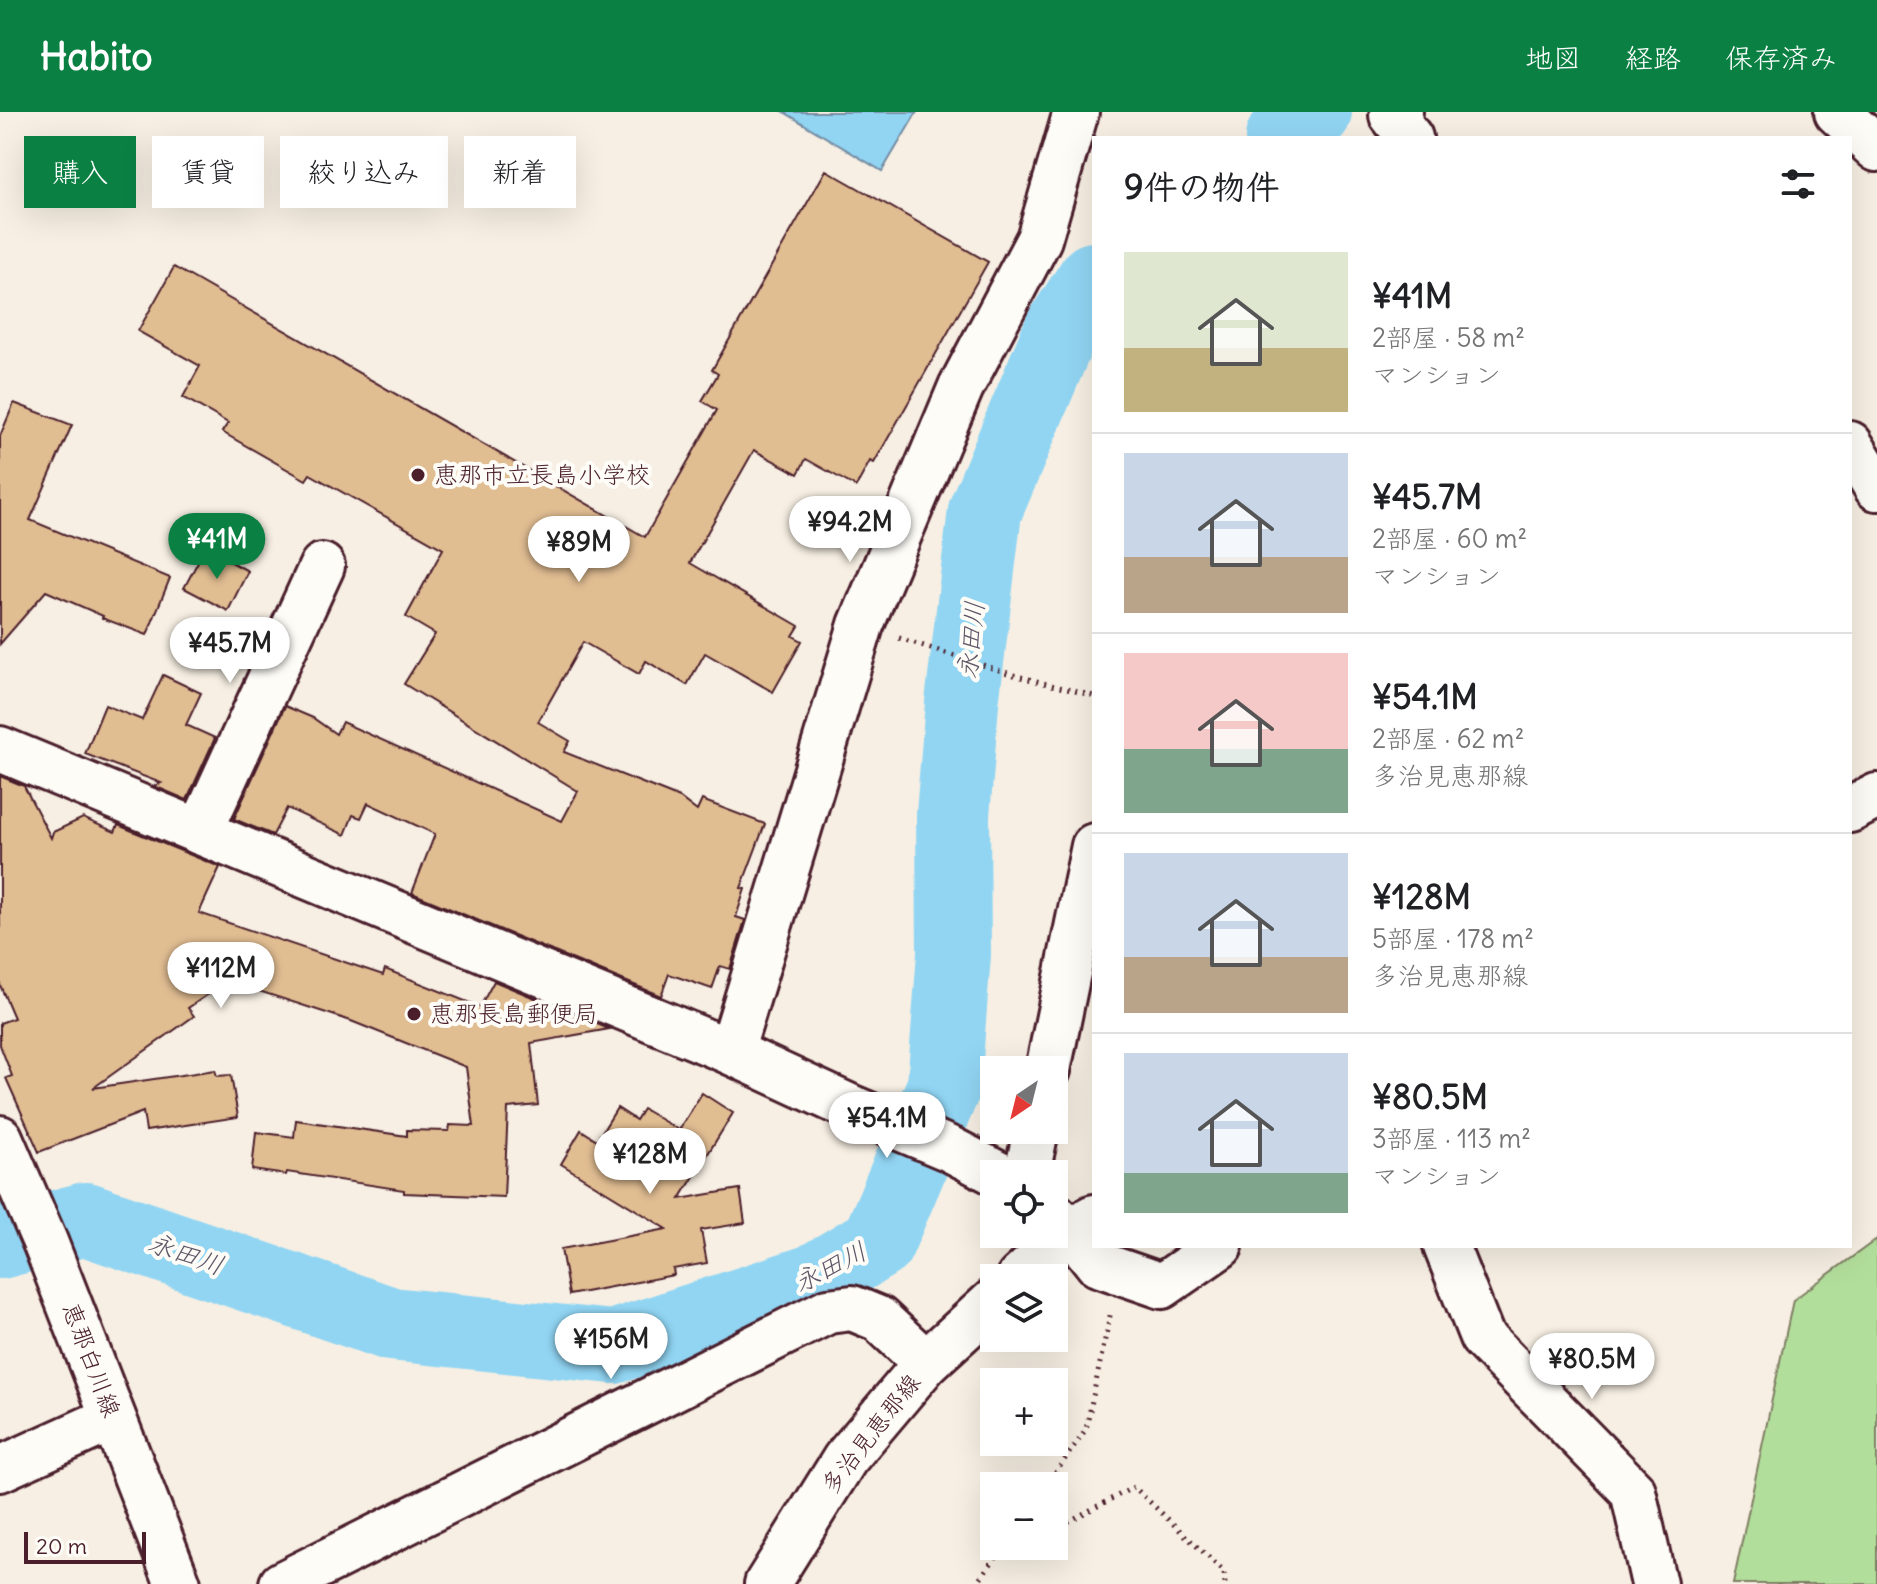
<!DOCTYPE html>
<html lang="ja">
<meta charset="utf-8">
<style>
body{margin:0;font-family:Delius,"Klee One",sans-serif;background:#f6f6f6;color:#202124;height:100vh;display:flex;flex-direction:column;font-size:30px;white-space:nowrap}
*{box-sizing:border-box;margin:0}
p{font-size:26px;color:#757577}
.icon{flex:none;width:44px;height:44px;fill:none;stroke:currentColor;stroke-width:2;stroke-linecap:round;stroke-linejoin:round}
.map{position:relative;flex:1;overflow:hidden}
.details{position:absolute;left:1092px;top:24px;width:760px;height:1112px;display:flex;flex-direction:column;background:#fff;border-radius:0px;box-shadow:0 8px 32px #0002}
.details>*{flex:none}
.guide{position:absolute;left:24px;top:24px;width:760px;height:72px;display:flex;gap:16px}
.needle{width:52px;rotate:215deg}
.fabs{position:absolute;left:980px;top:944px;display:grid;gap:16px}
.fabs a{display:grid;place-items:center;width:88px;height:88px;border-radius:0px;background:#fff;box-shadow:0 8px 32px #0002;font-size:40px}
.scale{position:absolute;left:24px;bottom:20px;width:122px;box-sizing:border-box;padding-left:8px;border:4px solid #4a1f2b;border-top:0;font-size:22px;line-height:28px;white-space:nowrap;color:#4a1f2b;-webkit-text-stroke:6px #fdfcf7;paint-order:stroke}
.price{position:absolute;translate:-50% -68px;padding:0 18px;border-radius:28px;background:#fff;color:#222;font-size:26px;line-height:52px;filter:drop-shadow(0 2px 4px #0008)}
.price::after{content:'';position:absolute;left:50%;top:48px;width:24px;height:18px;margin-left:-12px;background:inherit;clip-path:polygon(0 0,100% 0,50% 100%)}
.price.selected{background:#0b8043;color:#fff}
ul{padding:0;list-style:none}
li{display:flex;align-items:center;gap:24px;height:200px;padding:0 32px}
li+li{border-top:2px solid #e0e0e0}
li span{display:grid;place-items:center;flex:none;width:224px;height:160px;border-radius:0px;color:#555}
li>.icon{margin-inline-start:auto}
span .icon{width:96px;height:96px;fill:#fffc;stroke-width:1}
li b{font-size:34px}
h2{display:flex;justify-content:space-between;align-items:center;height:96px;padding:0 32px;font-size:34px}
.pill{padding:0 28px;border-radius:0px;background:#fff;box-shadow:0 8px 32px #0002;font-size:28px;line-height:72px}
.pill.selected{background:#0b8043;color:#fff}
header{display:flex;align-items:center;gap:48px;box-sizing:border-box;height:112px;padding:0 40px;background:#0b8043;color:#fff}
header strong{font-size:38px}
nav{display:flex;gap:44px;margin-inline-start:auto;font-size:28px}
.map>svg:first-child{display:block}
.green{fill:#b2de9b;stroke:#7e7e63;stroke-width:2}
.water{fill:#91d5f3;stroke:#758ca3;stroke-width:2}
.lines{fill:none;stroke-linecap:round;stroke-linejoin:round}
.river{stroke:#91d5f3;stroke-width:74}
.building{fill:#e1bd92;stroke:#4a1f2b;stroke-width:2}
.street-casing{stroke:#4a1f2b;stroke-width:50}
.primary-casing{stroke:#4a1f2b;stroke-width:50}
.path{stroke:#4a1f2b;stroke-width:5;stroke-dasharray:2 6;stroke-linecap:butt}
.street{stroke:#fdfcf7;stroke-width:44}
.primary{stroke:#fdfcf7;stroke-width:44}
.poi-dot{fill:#4a1f2b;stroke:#fdfcf7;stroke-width:3}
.labels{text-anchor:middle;stroke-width:8;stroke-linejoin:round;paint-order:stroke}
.poi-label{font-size:24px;fill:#4a1f2b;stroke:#fdfcf7;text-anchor:start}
.street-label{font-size:24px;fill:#4a1f2b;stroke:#fdfcf7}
.water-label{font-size:26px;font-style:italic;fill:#5f5667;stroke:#fdfcf7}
</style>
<header>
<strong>Habito</strong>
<nav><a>地図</a><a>経路</a><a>保存済み</a></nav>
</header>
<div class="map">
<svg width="1877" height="1472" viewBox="0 0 1877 1472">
<rect width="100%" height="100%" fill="#f7efe3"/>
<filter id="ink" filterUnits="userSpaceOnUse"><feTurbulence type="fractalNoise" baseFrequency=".0125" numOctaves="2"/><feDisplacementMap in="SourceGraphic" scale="16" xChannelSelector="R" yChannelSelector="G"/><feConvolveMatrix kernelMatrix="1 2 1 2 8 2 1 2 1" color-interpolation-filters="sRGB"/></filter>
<g filter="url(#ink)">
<polygon class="green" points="1877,1127 1877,1472 1733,1472 1793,1188"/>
<polygon class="water" points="784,0 917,0 882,59"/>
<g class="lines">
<g class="river">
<polyline points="1282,26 1315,0"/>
<polyline points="0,1130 86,1107 391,1212 613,1235 814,1169 878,1130 944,974 954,842 953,703 962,591 985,399 1061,218 1094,167"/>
</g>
</g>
<g class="building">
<polygon points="826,58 988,150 874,351 870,349 856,375 806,347 798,362 754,338 690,451 799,514 793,524 802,529 773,580 705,541 687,573 646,549 639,562 583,530 538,610 570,629 564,640 680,686 697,699 702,688 765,712 741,776 745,777 736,805 745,808 730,857 720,854 712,877 669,862 661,884 412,781 435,722 368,691 361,706 353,703 345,723 287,696 273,723 234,707 285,594 313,606 336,622 342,610 562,709 578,679 404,572 435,522 406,505 443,437 310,362 306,368 222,320 228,311 183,285 200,254 138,219 174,155 645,425 717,298 702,289 718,262 712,258"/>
<polygon points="14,291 72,313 30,408 170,466 147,523 102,506 103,504 46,479 0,532 0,324"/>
<polygon points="202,442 215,450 218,443 248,459 228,499 184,476"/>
<polygon points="163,563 201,581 186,613 215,626 187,688 154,674 161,671 85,642 105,593 142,608"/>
<polygon points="0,664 24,674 51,726 53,720 83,706 115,720 118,713 220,755 199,801 383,863 385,857 480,895 494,869 609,917 531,931 538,993 508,996 504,1085 404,1081 404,1078 287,1060 286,1063 252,1058 256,1020 294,1025 296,1008 407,1024 407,1018 449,1019 450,1013 474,1014 466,955 351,909 228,869 188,896 194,904 93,976 215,958 217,964 231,963 238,1005 146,1019 143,1000 39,1040 6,966 12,964 0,933 0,911 14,906 0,873"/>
<polygon points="702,981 733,1001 680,1087 740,1077 745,1111 701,1118 707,1151 673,1157 674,1163 569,1183 561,1137 667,1117 561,1052 581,1018 597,1028 617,996 636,1008 643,997 679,1018"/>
</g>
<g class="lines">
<g class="street-casing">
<g id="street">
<polyline points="1400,0 1392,3 1410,26"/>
<polyline points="1837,0 1877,37"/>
<polyline points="1850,332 1877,376"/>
<polyline points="0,637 731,940 850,995 950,1037 998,1062"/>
<polyline points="200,720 322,454"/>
<polyline points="731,940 861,513 961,275 1039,127 1076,0"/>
<polyline points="1048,958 1094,734"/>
<polyline points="1027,1062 1036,1018"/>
<polyline points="1054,1103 1071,1118 1098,1152 1162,1174 1220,1134"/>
<polyline points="1446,1134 1482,1225 1633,1379 1654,1472"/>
<polyline points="0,1357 113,1306"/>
<polyline points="282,1472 828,1199 852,1196 879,1207 926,1251"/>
</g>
</g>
<g class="primary-casing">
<g id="primary">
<polyline points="1850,698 1877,684"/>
<polyline points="0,1026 45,1130 178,1472"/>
<polyline points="1019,1166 1071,1118 1094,1105"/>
<polyline points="767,1472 845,1347 926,1251 994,1189"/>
</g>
</g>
<g class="path">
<polyline points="899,526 1017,564 1094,584"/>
<polyline points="1046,1374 1086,1317 1111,1199"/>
<polyline points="1054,1417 1134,1375 1224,1460 1225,1472"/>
<polyline points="976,1472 1004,1434"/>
</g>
<use href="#street" class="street"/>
<use href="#primary" class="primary"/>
</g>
</g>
<g class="poi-dot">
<circle cx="418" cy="363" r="8"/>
<circle cx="414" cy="902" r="8"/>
</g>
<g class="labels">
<g class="poi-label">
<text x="434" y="371">恵那市立長島小学校</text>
<text x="430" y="910">恵那長島郵便局</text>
</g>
<g class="street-label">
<text transform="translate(91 1248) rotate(69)" y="8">恵那白川線</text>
<text transform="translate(871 1322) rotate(-52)" y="8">多治見恵那線</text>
</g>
<g class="water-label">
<text transform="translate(971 528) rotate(-84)" y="9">永田川</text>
<text transform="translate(186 1142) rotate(19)" y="9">永田川</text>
<text transform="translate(830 1155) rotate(-27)" y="9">永田川</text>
</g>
</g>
</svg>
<div class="fabs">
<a><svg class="needle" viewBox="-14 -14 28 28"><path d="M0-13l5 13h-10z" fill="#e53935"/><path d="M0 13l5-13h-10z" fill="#757577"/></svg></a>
<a><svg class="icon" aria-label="locate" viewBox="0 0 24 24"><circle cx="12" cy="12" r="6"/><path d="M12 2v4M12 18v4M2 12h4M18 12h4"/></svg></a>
<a><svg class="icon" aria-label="layers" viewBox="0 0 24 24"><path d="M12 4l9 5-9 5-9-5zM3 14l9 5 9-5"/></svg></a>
<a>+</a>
<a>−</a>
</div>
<div class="scale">20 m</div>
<b class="price" style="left:850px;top:452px">¥94.2M</b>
<b class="price selected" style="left:217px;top:469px">¥41M</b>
<b class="price" style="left:579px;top:472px">¥89M</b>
<b class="price" style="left:230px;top:573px">¥45.7M</b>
<b class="price" style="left:221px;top:898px">¥112M</b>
<b class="price" style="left:887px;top:1048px">¥54.1M</b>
<b class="price" style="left:650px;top:1084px">¥128M</b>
<b class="price" style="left:611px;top:1269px">¥156M</b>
<b class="price" style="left:1592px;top:1289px">¥80.5M</b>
<div class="guide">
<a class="pill selected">購入</a>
<a class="pill">賃貸</a>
<a class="pill">絞り込み</a>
<a class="pill">新着</a>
</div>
<section class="details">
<h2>9件の物件<svg class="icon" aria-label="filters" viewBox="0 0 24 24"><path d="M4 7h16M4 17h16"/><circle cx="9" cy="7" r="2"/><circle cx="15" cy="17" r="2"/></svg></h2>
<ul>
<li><span style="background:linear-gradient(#dfe7d0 60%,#c2b280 0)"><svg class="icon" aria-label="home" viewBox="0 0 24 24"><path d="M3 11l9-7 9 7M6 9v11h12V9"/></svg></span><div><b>¥41M</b><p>2部屋 · 58 m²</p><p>マンション</p></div></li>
<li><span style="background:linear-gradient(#c9d6e8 65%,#b9a48a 0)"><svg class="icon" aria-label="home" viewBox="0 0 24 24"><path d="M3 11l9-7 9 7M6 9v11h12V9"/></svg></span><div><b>¥45.7M</b><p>2部屋 · 60 m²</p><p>マンション</p></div></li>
<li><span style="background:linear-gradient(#f6c9c9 60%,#7fa58c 0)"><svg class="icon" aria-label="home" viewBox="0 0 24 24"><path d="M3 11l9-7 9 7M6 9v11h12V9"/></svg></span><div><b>¥54.1M</b><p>2部屋 · 62 m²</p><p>多治見恵那線</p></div></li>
<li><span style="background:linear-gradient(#c9d6e8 65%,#b9a48a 0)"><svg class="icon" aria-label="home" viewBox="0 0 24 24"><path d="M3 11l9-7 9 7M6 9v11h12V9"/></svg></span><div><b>¥128M</b><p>5部屋 · 178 m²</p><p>多治見恵那線</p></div></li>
<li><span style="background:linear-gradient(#c9d6e8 75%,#7fa58c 0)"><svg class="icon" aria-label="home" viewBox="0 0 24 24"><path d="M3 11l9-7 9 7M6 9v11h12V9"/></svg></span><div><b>¥80.5M</b><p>3部屋 · 113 m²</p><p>マンション</p></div></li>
</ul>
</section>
</div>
